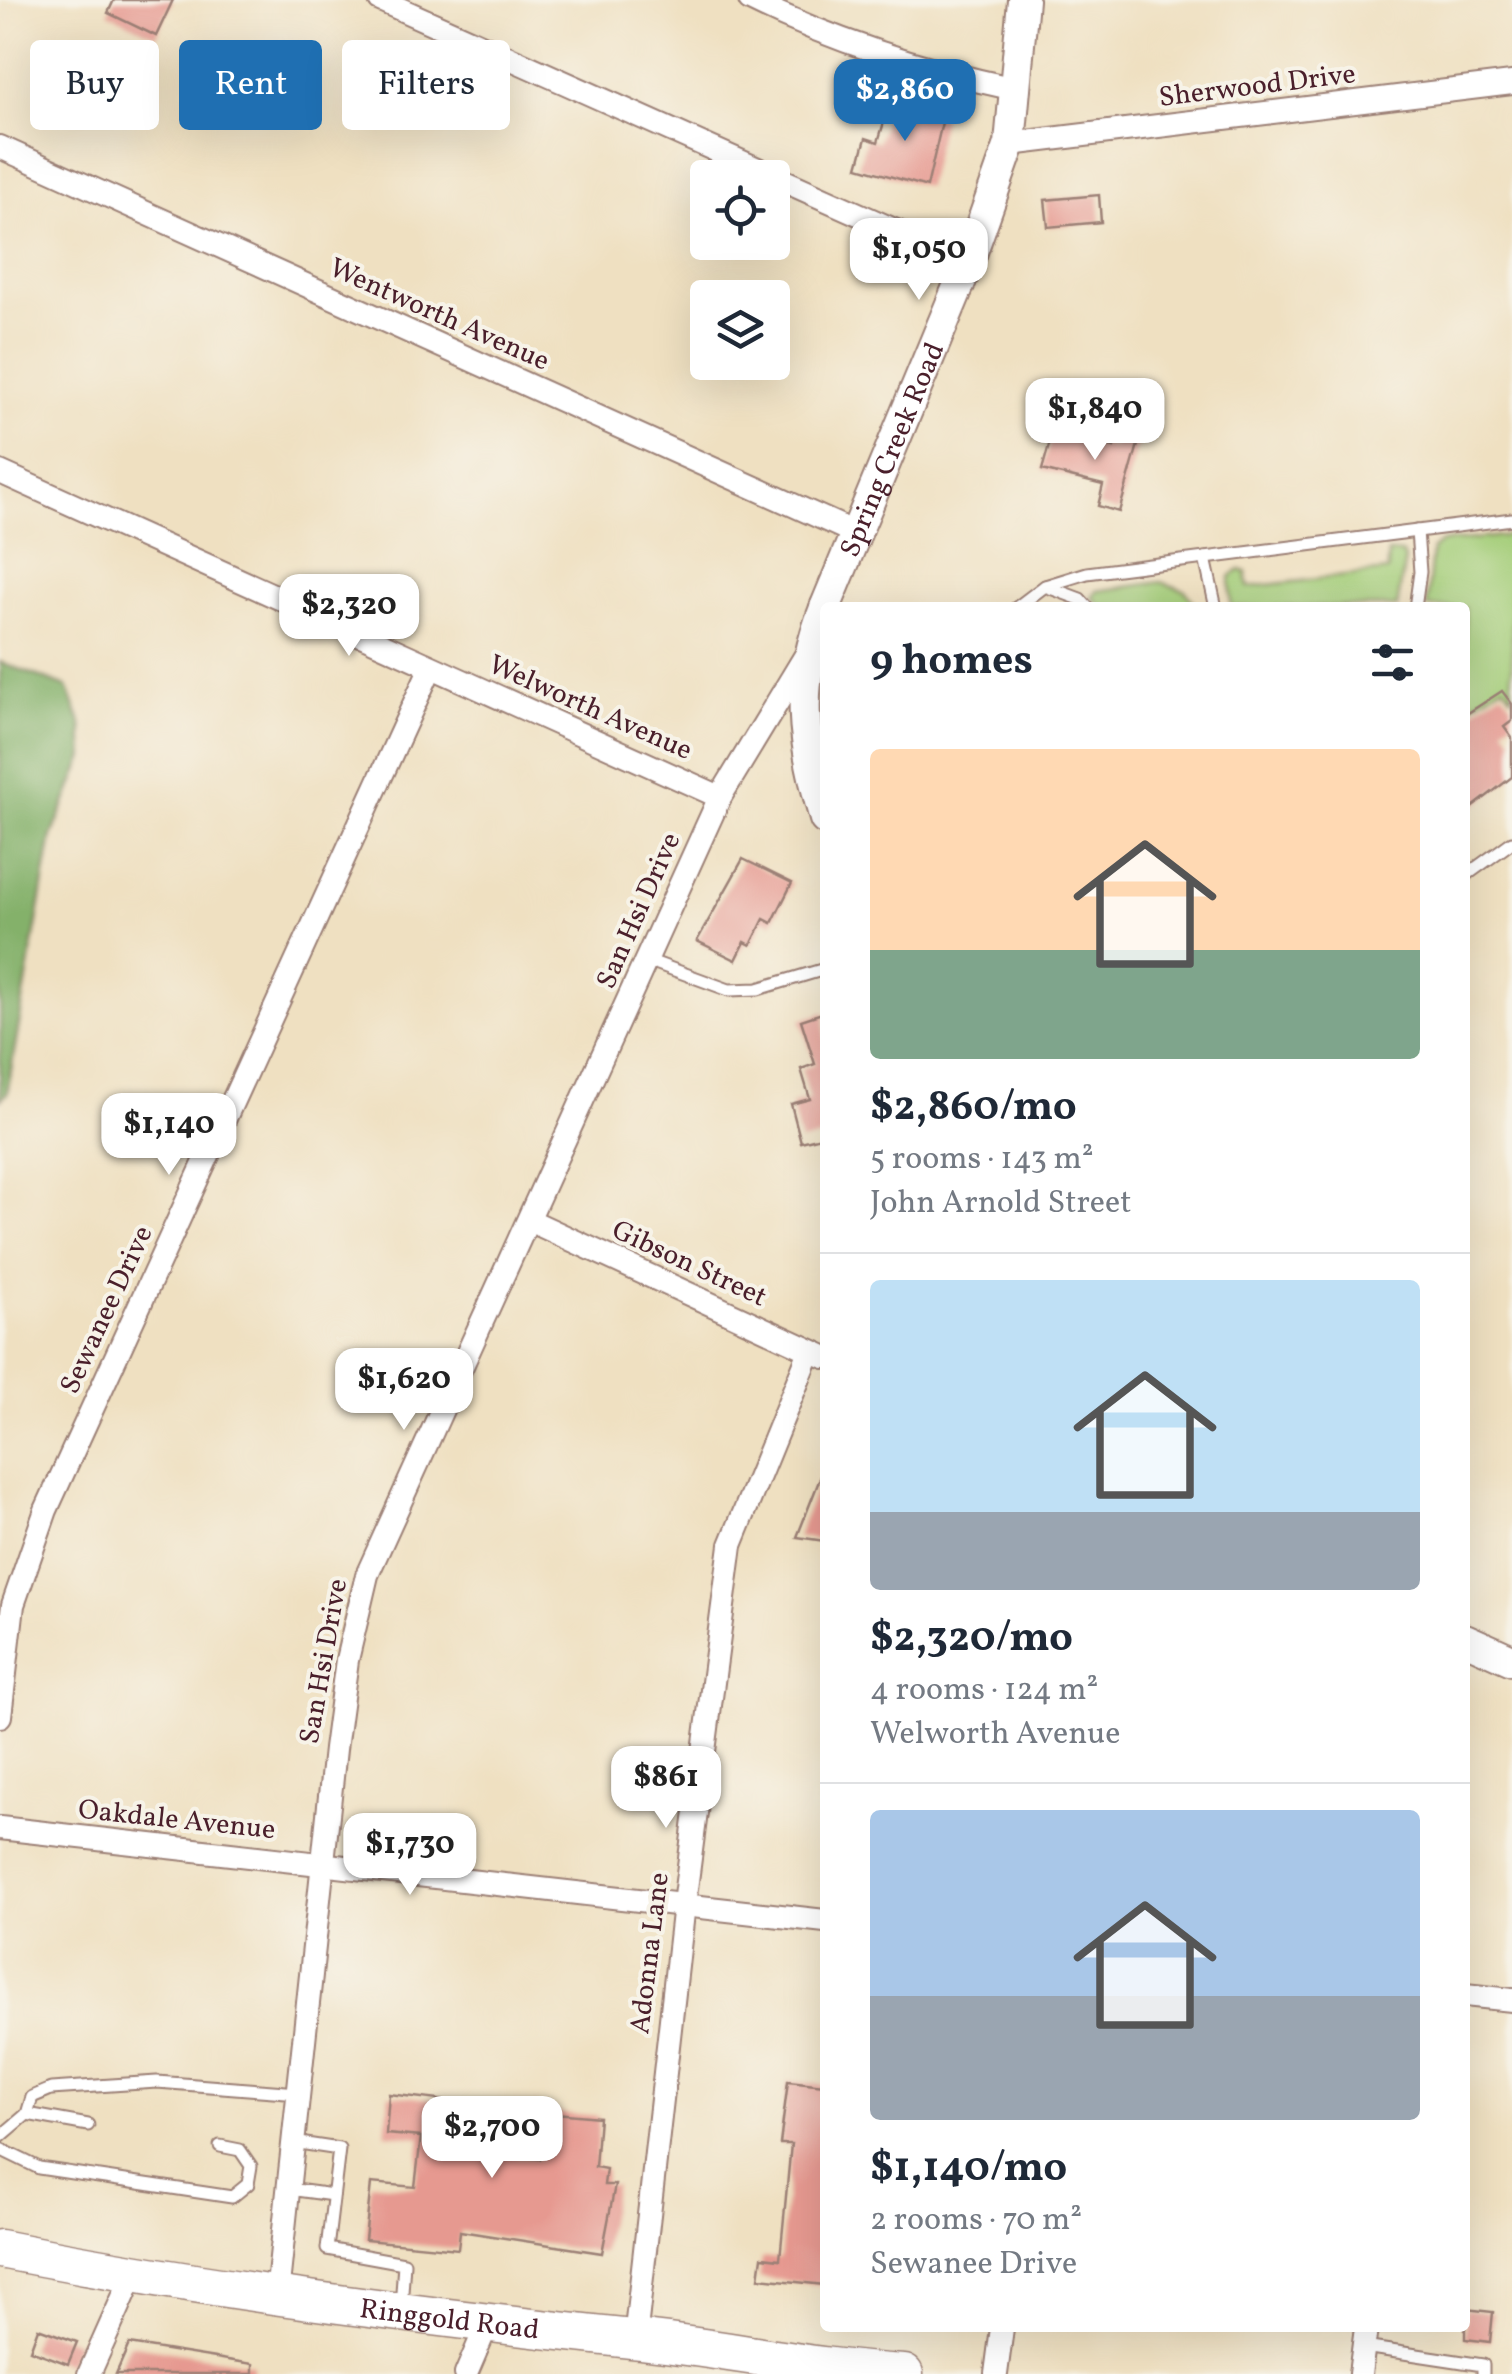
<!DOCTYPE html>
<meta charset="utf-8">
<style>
body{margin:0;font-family:Vollkorn,serif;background:#f2f2f3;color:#1f2937;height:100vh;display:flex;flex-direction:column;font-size:38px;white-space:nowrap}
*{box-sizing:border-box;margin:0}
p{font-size:32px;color:#747a83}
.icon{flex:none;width:55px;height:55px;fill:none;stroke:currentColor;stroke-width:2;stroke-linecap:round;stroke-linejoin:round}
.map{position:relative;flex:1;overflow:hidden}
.side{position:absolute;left:820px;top:602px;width:650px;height:1730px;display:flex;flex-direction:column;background:#fff;border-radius:10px;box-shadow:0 10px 40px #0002}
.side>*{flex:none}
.guide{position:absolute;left:30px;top:40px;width:640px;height:90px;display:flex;gap:20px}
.fabs{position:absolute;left:690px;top:160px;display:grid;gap:20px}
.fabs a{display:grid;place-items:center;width:100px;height:100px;border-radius:10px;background:#fff;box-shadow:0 10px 40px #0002;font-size:50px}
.price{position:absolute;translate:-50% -85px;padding:0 22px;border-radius:20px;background:#fff;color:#222;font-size:32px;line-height:65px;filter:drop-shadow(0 2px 5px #0008)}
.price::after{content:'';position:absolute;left:50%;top:60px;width:30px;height:22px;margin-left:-15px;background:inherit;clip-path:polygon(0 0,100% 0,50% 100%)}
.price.current{background:#1f6fb2;color:#fff}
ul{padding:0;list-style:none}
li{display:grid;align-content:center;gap:20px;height:530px;padding:0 50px}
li+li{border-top:2px solid #e0e1e3}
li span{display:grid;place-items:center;height:310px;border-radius:10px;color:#555}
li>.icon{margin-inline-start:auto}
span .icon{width:180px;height:180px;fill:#fffc;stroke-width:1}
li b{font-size:42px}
h2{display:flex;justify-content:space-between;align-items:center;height:120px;padding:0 50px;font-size:42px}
.tag{padding:0 35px;border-radius:10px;background:#fff;box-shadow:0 10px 40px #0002;font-size:35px;line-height:90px}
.tag.current{background:#1f6fb2;color:#fff}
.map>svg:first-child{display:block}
.green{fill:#a5ce7a;stroke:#787652;stroke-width:2.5}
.forest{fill:#84b16a;stroke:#67684a;stroke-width:2.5}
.building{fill:#e69990}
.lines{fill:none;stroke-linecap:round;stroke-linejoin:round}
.service-casing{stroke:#9c8076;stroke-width:15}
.minor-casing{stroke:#9c8076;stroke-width:26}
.tertiary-casing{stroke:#9c8076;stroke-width:34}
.primary-casing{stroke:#9c8076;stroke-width:41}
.service{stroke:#fff;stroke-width:11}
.minor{stroke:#fff;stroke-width:22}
.tertiary{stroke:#fff;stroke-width:30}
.primary{stroke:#fff;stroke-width:38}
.labels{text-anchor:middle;stroke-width:8;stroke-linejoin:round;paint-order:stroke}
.street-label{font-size:28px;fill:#4a1f2b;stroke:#f7f3e8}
</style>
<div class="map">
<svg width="1512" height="2374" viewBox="0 0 1512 2374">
<rect width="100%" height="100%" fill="#f7f3e8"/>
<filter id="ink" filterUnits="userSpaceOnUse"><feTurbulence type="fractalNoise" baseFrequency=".01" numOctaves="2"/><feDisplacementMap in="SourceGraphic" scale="20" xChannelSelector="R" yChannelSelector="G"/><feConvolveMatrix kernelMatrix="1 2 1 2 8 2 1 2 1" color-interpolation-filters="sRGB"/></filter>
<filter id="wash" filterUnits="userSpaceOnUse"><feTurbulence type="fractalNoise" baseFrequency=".0048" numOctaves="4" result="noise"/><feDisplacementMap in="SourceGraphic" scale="40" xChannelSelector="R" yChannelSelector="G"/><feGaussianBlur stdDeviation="2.25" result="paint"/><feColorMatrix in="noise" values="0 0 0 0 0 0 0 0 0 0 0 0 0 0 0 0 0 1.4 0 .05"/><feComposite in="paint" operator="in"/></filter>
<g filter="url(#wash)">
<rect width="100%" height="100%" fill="#efe0c1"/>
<g class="green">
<polygon points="1512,535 1512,696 1503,685 1465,709 1465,608 1427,607 1432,549 1442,542"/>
<polygon points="1388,553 1402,553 1405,559 1397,607 1231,607 1230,577 1240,570 1246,572 1248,587 1388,571"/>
<polygon points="1161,582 1185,590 1197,607 1102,607 1092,597 1097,591"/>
</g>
<polygon class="forest" points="0,662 67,687 82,725 84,757 52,836 7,1093 0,1100"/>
<g id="blocks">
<g class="building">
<polygon points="114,0 173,0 156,36 108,13"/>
<polygon points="910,98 939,106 936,116 943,118 927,187 858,167 866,138 878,142 888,109 905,114"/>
<polygon points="1099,195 1101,222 1048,227 1045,200"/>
<polygon points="1120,429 1141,434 1119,512 1098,506 1103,485 1042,470 1053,431 1114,447"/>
<polygon points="1502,691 1512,704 1512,721 1504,727 1512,738 1512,777 1465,813 1465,715"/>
<polygon points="743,859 792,883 772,923 764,919 751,945 745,942 736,960 697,941"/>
<polygon points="825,1012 825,1136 801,1142 791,1104 810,1099 801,1069 815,1064 801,1020"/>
<polygon points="824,1468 825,1541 797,1537"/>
<polygon points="788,2081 825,2085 825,2285 759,2278 762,2257 780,2259 791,2144 780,2144"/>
<polygon points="389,2094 505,2108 500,2154 540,2159 544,2112 599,2117 595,2167 606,2169 604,2185 615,2185 602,2253 460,2231 458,2249 365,2240 371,2183 415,2187 421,2137 386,2134"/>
<polygon points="1465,2309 1493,2312 1490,2342 1465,2339"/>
<polygon points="38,2328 77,2342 68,2364 30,2350"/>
<polygon points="129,2344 253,2364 253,2374 116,2374"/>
</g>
</g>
</g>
<g filter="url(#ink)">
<use href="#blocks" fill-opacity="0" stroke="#9c8076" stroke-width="2.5"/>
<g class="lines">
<g class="service-casing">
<g id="service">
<polyline points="1205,558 1216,608"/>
<polyline points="1045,586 1080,599 1088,608"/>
<polyline points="1016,608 1045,586 1087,573 1512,519"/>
<polyline points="1415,608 1420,572 1417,531"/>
<polyline points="1465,876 1512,842"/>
<polyline points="647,960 729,990 758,989 825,969"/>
<polyline points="27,2114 88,2125"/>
<polyline points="0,2137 27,2114 32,2097 51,2089 157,2082 299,2093"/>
<polyline points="293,2142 339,2149 327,2249 404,2263 401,2308"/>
<polyline points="0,2149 39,2168 232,2197 248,2184 251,2166 240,2150 220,2146"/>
<polyline points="289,2189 333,2195"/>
<polyline points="1364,2347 1483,2365 1483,2374"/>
</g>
</g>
<g class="minor-casing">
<g id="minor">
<polyline points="380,0 968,263"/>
<path d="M750 0C835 42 922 69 1015 89"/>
<polyline points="1010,144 1512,83"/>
<polyline points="0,147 855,533"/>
<polyline points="0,472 720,797"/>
<polyline points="531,1221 825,1357"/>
<polyline points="0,1716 13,1605 46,1510 431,667"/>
<polyline points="0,1828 825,1921"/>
<polyline points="1465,1995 1512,2000"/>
<polyline points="277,2295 335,1749 347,1660 367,1575 720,797 806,655"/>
<polyline points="635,2339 684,1904 731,1545 810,1351"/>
<polyline points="89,2374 133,2275"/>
<polyline points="466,2374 487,2325"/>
<polyline points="996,2374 1002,2328"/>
<polyline points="1360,2374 1366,2328"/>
</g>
</g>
<g class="tertiary-casing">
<g id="tertiary">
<path id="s1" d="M825 608 968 263 1010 144 1023 0"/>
<path d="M825 608C794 685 802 741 825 819"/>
<polyline points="1465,1639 1512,1660"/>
</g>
</g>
<g class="primary-casing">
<g id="primary">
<path id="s2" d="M0 2249C209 2290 420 2316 632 2339 723 2348 813 2369 904 2374"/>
</g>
</g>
<use href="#service" class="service"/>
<use href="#minor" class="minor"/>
<use href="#tertiary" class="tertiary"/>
<use href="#primary" class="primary"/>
</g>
</g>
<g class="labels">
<g class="street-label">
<text transform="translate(1257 84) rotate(-7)" y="10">Sherwood Drive</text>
<text transform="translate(440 313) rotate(24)" y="10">Wentworth Avenue</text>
<text dy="10" stroke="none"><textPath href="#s1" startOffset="172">Spring Creek Road</textPath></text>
<text transform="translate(591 706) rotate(24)" y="10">Welworth Avenue</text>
<text transform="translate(637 910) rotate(-66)" y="10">San Hsi Drive</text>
<text transform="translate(690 1262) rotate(25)" y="10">Gibson Street</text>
<text transform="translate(105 1309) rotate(-65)" y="10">Sewanee Drive</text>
<text transform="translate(322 1661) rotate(-80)" y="10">San Hsi Drive</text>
<text transform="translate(177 1818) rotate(6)" y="10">Oakdale Avenue</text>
<text transform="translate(648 1953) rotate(-83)" y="10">Adonna Lane</text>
<text dy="10" stroke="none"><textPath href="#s2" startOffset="455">Ringgold Road</textPath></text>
</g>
</g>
</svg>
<div class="fabs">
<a><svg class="icon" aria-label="locate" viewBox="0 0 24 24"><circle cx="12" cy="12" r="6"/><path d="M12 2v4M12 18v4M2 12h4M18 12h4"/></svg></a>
<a><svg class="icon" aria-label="layers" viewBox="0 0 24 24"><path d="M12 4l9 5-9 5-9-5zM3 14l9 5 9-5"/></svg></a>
</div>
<b class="price current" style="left:905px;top:144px">$2,860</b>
<b class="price" style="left:919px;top:303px">$1,050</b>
<b class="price" style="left:1095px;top:463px">$1,840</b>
<b class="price" style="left:349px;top:659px">$2,320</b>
<b class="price" style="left:169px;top:1178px">$1,140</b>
<b class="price" style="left:404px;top:1433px">$1,620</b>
<b class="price" style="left:666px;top:1831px">$861</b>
<b class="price" style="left:410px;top:1898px">$1,730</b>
<b class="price" style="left:492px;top:2181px">$2,700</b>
<div class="guide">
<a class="tag">Buy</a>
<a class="tag current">Rent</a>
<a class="tag">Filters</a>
</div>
<section class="side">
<h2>9 homes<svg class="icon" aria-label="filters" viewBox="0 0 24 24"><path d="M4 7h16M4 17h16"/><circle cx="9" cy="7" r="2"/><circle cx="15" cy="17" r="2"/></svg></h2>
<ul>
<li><span style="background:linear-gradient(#ffd9b3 65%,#7fa58c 0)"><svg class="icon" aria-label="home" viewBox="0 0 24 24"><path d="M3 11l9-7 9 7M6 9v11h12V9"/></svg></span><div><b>$2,860/mo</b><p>5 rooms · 143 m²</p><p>John Arnold Street</p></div></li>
<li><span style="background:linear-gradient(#bfe0f5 75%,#9aa5b1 0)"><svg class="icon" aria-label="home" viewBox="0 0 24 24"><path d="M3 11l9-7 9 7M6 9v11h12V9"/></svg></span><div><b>$2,320/mo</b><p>4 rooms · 124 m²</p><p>Welworth Avenue</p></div></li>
<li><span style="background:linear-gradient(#a9c7e8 60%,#9aa5b1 0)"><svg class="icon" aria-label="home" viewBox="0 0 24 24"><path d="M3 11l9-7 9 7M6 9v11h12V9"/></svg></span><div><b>$1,140/mo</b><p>2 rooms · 70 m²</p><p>Sewanee Drive</p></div></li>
</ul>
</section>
</div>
